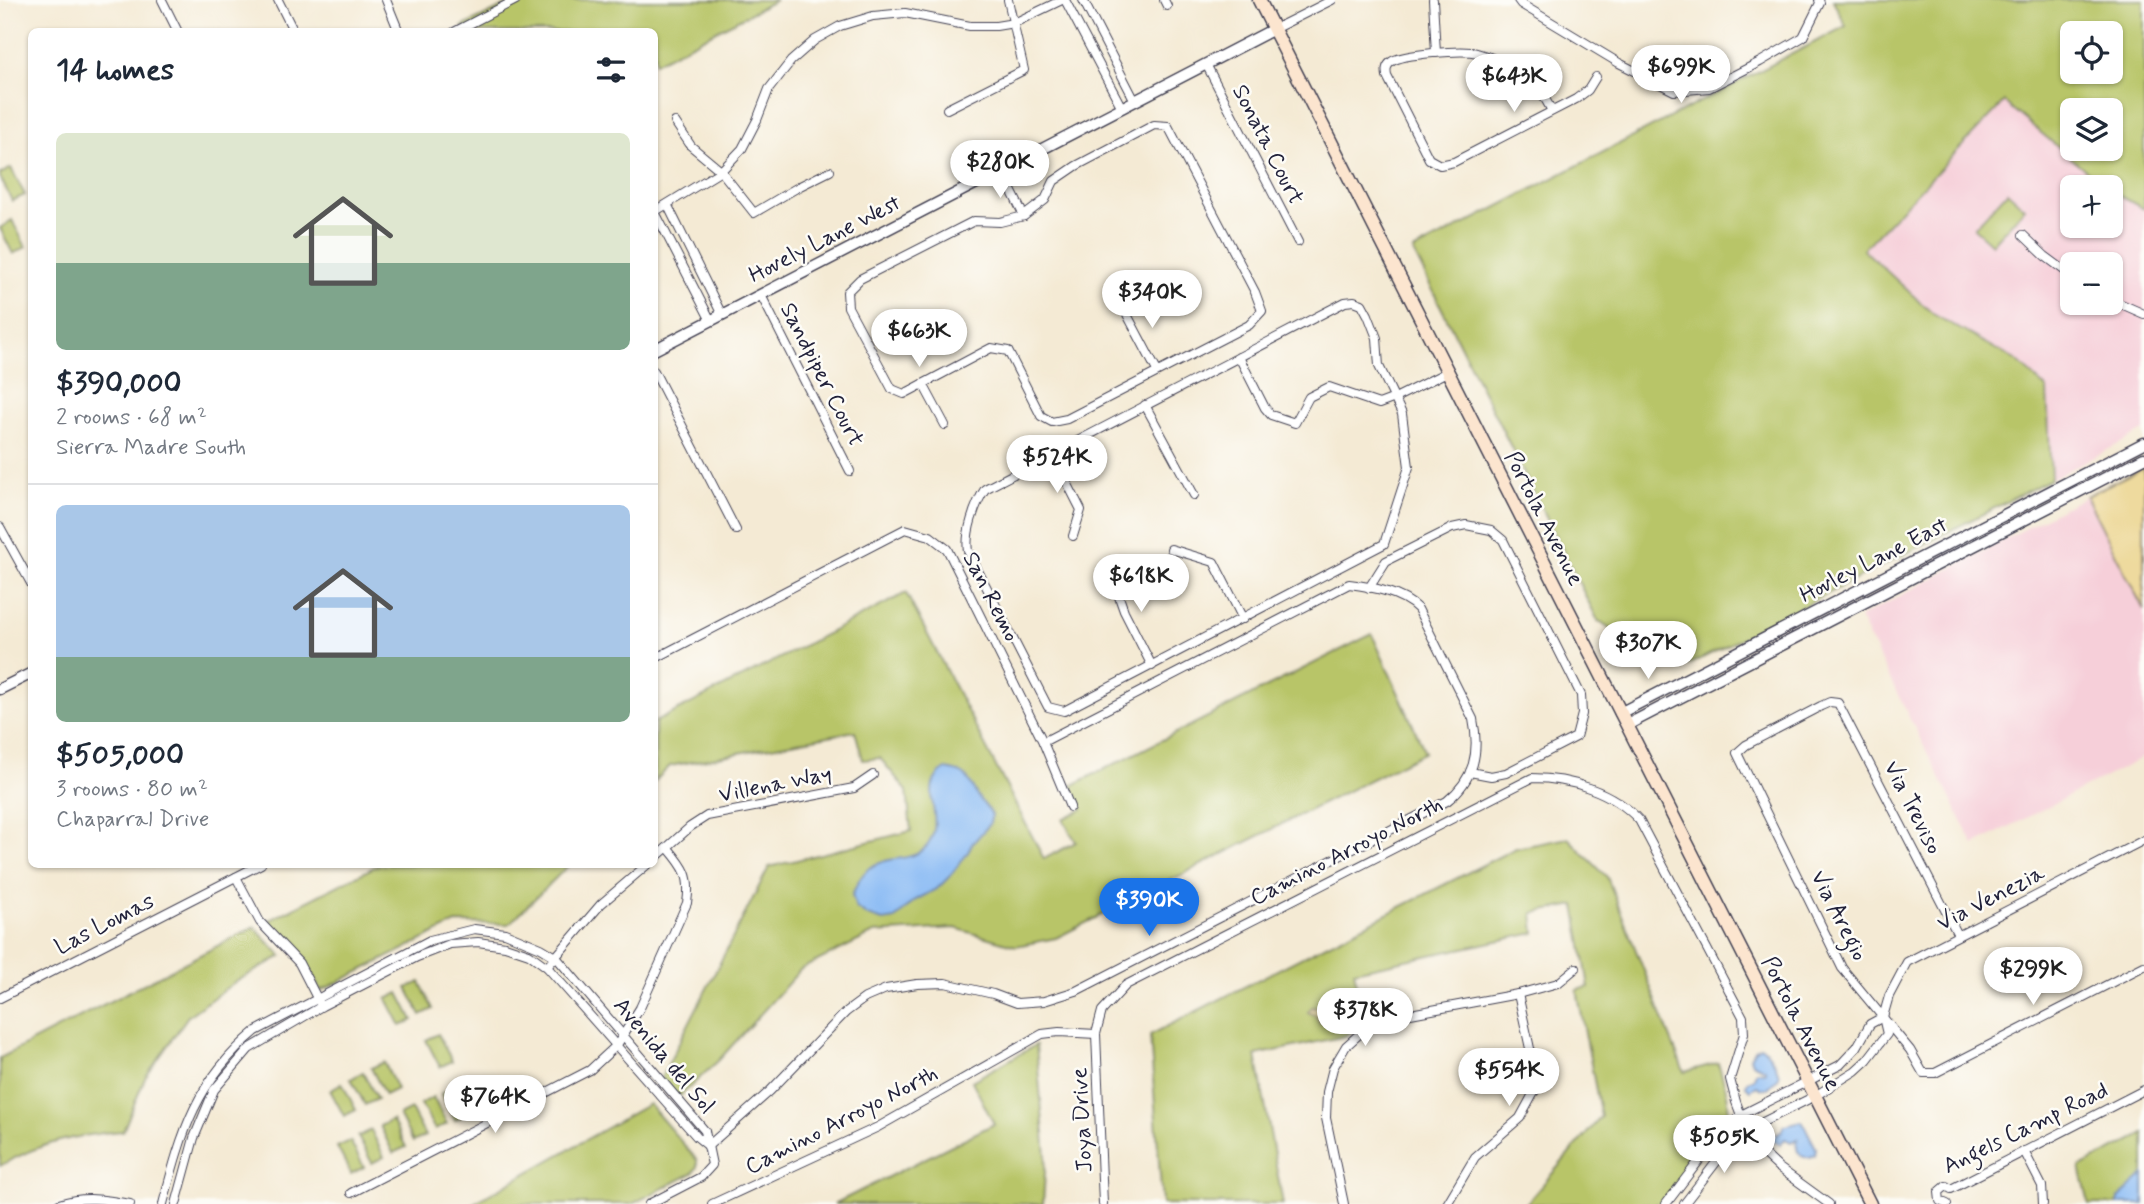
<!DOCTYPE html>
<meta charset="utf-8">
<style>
body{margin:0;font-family:Mynerve,sans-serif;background:#f6f6f7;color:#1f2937;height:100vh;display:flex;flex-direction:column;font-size:26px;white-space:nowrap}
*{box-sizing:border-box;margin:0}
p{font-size:23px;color:#747a83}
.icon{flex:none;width:38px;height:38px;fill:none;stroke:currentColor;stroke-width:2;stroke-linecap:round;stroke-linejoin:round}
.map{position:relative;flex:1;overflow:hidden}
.panel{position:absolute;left:28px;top:28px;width:630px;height:840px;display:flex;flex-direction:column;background:#fff;border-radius:10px;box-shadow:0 2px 5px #0004}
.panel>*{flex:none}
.tools{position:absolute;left:2060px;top:21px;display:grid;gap:14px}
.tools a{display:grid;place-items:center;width:63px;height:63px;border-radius:10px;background:#fff;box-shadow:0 2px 5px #0004;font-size:35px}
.price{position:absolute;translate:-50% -60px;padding:0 16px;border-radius:24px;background:#fff;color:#222;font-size:23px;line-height:46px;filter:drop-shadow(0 2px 4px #0008)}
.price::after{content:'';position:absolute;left:50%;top:42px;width:21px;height:16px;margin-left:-10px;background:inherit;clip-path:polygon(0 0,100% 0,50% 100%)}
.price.on{background:#1a73e8;color:#fff}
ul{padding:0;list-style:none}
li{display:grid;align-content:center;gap:14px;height:371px;padding:0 28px}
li+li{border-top:2px solid #e0e1e3}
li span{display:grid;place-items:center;height:217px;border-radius:10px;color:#555}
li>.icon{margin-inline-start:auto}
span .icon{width:126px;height:126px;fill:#fffc;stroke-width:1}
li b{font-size:30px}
h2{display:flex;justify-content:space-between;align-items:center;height:84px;padding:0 28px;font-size:30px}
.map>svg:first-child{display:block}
.built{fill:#f6cfd9;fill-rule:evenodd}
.green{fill:#b8c567;stroke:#6d7451;stroke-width:2;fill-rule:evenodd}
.sand{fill:#eeda9e;stroke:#887e6c;stroke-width:2}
.water{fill:#87b9f4;stroke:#546e98;stroke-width:2}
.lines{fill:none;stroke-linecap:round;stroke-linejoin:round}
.minor-casing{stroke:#424052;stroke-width:10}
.tertiary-casing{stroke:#424052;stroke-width:13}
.secondary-casing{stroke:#424052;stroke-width:15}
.minor{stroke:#fff;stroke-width:8}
.tertiary{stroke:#fff;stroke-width:10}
.secondary{stroke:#fce5cf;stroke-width:12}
.labels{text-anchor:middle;stroke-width:5;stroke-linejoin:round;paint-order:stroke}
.street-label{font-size:23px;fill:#22223b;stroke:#fdfcf7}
</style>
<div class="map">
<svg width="2144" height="1204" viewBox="0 0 2144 1204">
<rect width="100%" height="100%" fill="#fdfcf7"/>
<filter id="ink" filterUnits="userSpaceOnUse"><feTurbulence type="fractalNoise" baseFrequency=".0143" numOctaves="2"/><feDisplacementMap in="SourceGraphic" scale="14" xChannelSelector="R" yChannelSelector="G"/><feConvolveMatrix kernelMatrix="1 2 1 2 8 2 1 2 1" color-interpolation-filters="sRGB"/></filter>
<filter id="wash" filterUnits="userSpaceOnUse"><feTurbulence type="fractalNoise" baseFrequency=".00686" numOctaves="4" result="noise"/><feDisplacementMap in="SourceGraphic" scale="28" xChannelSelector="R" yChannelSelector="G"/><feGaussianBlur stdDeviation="1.57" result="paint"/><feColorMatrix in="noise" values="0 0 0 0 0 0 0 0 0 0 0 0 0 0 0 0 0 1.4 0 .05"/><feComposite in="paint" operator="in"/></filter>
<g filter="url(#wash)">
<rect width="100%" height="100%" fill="#f4ead4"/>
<g class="built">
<path d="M2004 102 2106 187H2072V226H2110L2111 191 2144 209V431L2051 479 2047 389 2017 361 1933 314 1863 249ZM2072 264H2110V303H2072Z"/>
<polygon points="2086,496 2144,610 2144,757 1974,845 1859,618"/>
</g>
<g class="green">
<polygon points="517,0 776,0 655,63 654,32 465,32 462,27"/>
<path d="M1833 0H2144V209L2111 191 2110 187H2106L2004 102 1863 249 1933 314 2017 361 2047 389 2051 479 1689 665 1634 645 1598 621 1413 251 1846 26ZM2072 33H2110V72H2072ZM2072 110H2110V149H2072Z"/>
<polygon points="11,168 25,195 12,201 0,177 0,174"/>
<polygon points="2007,192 2025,208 1992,244 1974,228"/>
<polygon points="12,220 26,247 13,254 0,228"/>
<polygon points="906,593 1044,859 1076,842 1063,819 1083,809 1071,786 1372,634 1425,752 1056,938 1016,946 955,928 874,933 801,969 719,1060 679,1097 661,1078 769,867 911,831 907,791 880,758 863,760 855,731 670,766 655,781 655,722"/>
<path d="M1568 838 1607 877 1684 1072 1718 1063C1723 1081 1732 1100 1727 1118L1661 1204H1526L1601 1117 1577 990 1589 987 1575 905 1533 913 1535 933 1354 971 1365 1020 1345 1036 1256 1055 1283 1204H1162L1150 1035 1516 848Z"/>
<polygon points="378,865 569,865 509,924 456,923 321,991 303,959 268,921"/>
<path d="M254 927 282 956 235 982 188 1016 145 1078 123 1131C77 1135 41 1142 0 1166V1058Z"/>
<polygon points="420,982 433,1009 421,1015 407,988"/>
<polygon points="399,993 413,1020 401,1026 387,999"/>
<polygon points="438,1034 452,1061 440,1067 426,1040"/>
<polygon points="1036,1045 1046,1156 1043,1204 834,1204 994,1124 972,1081"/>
<polygon points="384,1062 397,1089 385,1095 371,1068"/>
<polygon points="363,1072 377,1099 365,1105 351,1079"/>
<polygon points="474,1076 488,1103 476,1109 462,1082"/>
<polygon points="342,1083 356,1110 344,1116 330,1090"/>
<polygon points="453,1087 467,1114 455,1120 441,1094"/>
<polygon points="433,1097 447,1124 435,1130 421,1104"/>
<polygon points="649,1104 697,1160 697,1167 693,1173 632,1204 472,1204"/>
<polygon points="411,1109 425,1136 413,1142 399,1115"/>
<polygon points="392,1120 406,1147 393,1153 380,1126"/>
<polygon points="371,1130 384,1157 372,1163 358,1137"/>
<polygon points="2144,1134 2144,1204 2089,1204 2080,1167"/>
<polygon points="350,1141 364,1167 351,1174 337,1147"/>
</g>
<g class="sand">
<polygon points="2144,467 2144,610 2086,496"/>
<polygon points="1339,1004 1341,1009 1337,1019 1326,1017 1320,1023 1316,1015 1308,1012 1312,1007 1328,1009"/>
</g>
<g class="water">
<path d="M946 769C971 773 967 779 978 797 982 803 988 808 992 815L989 825 972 844 967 854 948 878 938 888 914 901 895 919 883 921 868 916 856 908 852 895C856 886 861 874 870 868 887 854 916 864 929 843 946 817 916 786 946 769Z"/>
<path d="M1760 1046C1767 1049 1779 1069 1779 1077L1768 1088 1762 1089 1757 1086 1750 1090 1746 1086 1747 1081 1754 1079 1756 1071 1765 1072V1069L1752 1063 1750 1057 1754 1050Z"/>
<path d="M1802 1121 1816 1148 1815 1155C1801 1162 1794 1151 1798 1139L1792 1142 1785 1139 1780 1144 1773 1141 1774 1136 1781 1132 1784 1125Z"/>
<polygon points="2144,1175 2144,1204 2118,1204 2119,1198"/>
</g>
</g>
<g filter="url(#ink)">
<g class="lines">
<g class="minor-casing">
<g id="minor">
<polyline points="162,0 178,32"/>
<polyline points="278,0 294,32"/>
<polyline points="386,0 399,32"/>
<polyline points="1065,0 1122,108"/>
<polyline points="1083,0 1135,101"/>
<polyline points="1164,0 1167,6"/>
<polyline points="1433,0 1436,53"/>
<polyline points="1518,0 1521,4 1619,63 1674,91 1709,88 1760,62 1803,37 1820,3 1819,0"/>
<polyline points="1274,29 1332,0"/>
<polyline points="454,32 516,0"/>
<polyline points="1206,64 1298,242"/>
<polyline points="947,109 1024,70 1008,0"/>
<path d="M1552 111C1538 82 1508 61 1477 53 1464 49 1401 54 1391 62 1386 66 1386 70 1387 76L1429 159 1440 165 1454 162 1576 99 1588 90 1596 77"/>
<polyline points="675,122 691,146 721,171 754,213 800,186 830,171"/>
<polygon points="1154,125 1168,126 1255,292 1262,311 1249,325 1067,419 1052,422 1041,416 1008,351 991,348 904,394 892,389 848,307 847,292 860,279 974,221 1000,222 1024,216 1045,200 1054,181 1076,166"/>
<polyline points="1001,170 1024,216"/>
<polyline points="668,206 722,315"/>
<polyline points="654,212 721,171 742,149 757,120 769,89 791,61 815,40 840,26 873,16 905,13 970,26 996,26 1014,23 1062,0"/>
<polyline points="655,212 711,321"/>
<polyline points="2023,235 2045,256 2072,276"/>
<polyline points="761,295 850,471"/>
<polyline points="2110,299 2144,314"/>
<path d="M1354 301 1362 304 1368 315 1377 338 1379 366 1402 414 1409 467 1384 544 1064 711 1048 707 968 551C965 533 975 504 985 489L1345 302Z"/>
<polyline points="1121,303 1157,371"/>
<polyline points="1239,357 1265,408 1271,415 1295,423 1309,397 1329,387 1379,404 1395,398 1447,372"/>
<polyline points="654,371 736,530"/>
<polyline points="923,384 945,425"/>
<polyline points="1145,405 1194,495"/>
<polyline points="1052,453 1081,510 1073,536"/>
<polyline points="0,527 32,585"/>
<polyline points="1171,549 1214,562 1243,619"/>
<polyline points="1110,571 1124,611 1152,666"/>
<polyline points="1369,588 1386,561 1452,528 1466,525 1491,530 1503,540 1581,695 1582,714 1576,737 1506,773 1491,776 1470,772"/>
<polyline points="654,659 905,529 930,536 947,549 1043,742 1070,807"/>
<polyline points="654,859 690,827 707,816 854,788 873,775"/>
<polyline points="236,877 260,922 299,963 319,1002"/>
<polyline points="1958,935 1838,703 1830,702 1821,706 1746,745 1737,753 1842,968 1910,1050 1923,1073 1935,1073 2144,966"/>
<polyline points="547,967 601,904 648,864"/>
<polyline points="0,998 261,864"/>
<polyline points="1096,1034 1103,1204"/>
<path d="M708 1146 770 1091 846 1012 865 998 886 989 917 984 945 983 993 994 1017 1003 1044 1001 1076 991 1447 801C1474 779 1480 753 1473 719L1418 609C1401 592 1372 587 1349 584L1043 742"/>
<polyline points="2024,1151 2042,1186 2043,1204"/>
<path d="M351 1193 590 1070 617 1045 640 1008 687 903C691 876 685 868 668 848"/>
<path d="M59 1204C83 1196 105 1199 130 1204"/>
<path d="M163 1204C182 1131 196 1081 256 1031L430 940 474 929 505 933 541 948 556 957 705 1131 712 1165 701 1177 649 1204"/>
<polyline points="176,1204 194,1138 214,1090 249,1049 322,1006 417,957 450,944 478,942 505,946 529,954 547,967 697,1137 708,1146"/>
<path d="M712 1204 878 1127 1042 1034 1059 1032 1096 1034 1102 1011 1126 985 1532 778C1569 778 1613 791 1639 820L1743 1017 1744 1034 1730 1079 1736 1102 1751 1142 1778 1167 1829 1204"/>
<polyline points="1344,1204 1326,1118 1327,1092 1333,1068 1346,1046 1365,1029 1389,1018 1518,994 1558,983 1576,968"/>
<polyline points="1447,1204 1475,1157 1520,1118 1538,1085 1518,994"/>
<polyline points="1666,1204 1714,1141 1741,1115 1840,1065 1857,1047 1870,1024 1883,1017"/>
<polyline points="1684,1204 1724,1152 1747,1130 1815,1096 1855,1071 1867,1060 1887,1034 1883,1017 1889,996 1907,962 2144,840"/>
<polyline points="1947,1204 1940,1201 1939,1192 1946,1186 1951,1189 2144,1090"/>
</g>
</g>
<g class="tertiary-casing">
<g id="tertiary">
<polyline points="654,350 1274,29"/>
<polyline points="0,689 32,673"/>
<polyline points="1620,713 2144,443"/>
<polyline points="1627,725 2144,458"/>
</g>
</g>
<g class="secondary-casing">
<polyline id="secondary" points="1259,0 1870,1204"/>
</g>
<use href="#minor" class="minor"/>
<use href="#tertiary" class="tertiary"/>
<use href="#secondary" class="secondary"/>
</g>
</g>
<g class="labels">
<g class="street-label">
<text transform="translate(1269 144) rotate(63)" y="8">Sonata Court</text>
<text transform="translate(824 238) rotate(-27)" y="8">Hovely Lane West</text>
<text transform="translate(823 374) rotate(63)" y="8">Sandpiper Court</text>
<text transform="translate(1545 518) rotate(63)" y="8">Portola Avenue</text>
<text transform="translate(1873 559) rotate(-27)" y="8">Hovley Lane East</text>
<text transform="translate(992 596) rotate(63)" y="8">San Remo</text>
<text transform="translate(775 783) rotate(-11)" y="8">Villena Way</text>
<text transform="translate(1914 807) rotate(63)" y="8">Via Treviso</text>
<text transform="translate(1346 850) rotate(-27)" y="8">Camino Arroyo North</text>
<text transform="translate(1990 897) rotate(-27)" y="8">Via Venezia</text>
<text transform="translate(1840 915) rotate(63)" y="8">Via Aregio</text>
<text transform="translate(104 923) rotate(-27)" y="8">Las Lomas</text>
<text transform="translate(1802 1023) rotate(63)" y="8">Portola Avenue</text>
<text transform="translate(665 1055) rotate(50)" y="8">Avenida del Sol</text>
<text transform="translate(841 1119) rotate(-27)" y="8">Camino Arroyo North</text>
<text transform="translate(1081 1120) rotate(-93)" y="8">Joya Drive</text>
<text transform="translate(2025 1127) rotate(-26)" y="8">Angels Camp Road</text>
</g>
</g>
</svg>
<div class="tools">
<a><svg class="icon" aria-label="locate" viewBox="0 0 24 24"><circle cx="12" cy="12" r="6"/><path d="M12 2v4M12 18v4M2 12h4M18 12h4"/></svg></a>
<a><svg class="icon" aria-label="layers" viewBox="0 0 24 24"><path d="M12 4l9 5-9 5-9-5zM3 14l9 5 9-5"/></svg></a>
<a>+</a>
<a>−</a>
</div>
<b class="price" style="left:1681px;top:105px">$699K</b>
<b class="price" style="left:1514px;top:114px">$643K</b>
<b class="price" style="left:1000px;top:200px">$280K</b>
<b class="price" style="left:1152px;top:330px">$340K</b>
<b class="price" style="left:919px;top:369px">$663K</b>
<b class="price" style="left:1057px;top:495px">$524K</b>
<b class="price" style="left:1141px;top:614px">$618K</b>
<b class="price" style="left:1648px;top:681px">$307K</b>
<b class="price on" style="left:1149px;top:938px">$390K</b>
<b class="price" style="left:2033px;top:1007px">$299K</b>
<b class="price" style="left:1365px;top:1048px">$378K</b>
<b class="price" style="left:1509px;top:1108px">$554K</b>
<b class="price" style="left:495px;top:1135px">$764K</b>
<b class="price" style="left:1724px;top:1175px">$505K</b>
<section class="panel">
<h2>14 homes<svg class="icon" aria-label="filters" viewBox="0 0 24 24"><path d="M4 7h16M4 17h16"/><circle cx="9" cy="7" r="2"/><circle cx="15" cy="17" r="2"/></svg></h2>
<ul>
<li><span style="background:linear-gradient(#dfe7d0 60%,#7fa58c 0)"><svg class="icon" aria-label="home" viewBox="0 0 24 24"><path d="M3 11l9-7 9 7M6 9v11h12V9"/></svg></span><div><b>$390,000</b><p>2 rooms · 68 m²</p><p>Sierra Madre South</p></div></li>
<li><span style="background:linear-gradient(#a9c7e8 70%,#7fa58c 0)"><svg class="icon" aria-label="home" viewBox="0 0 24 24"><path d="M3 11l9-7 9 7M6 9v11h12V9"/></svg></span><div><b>$505,000</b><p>3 rooms · 80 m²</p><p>Chaparral Drive</p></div></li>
</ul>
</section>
</div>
